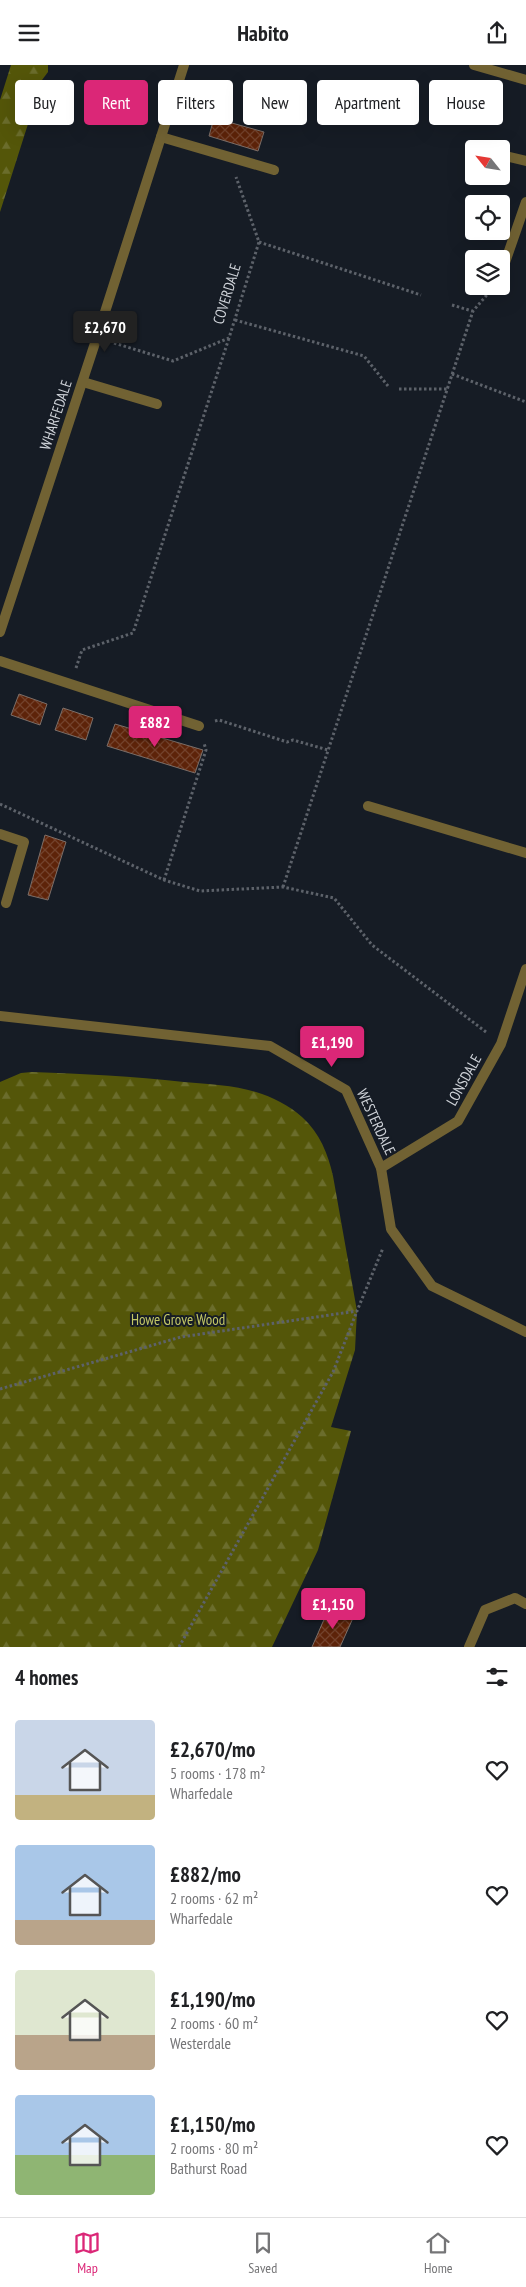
<!DOCTYPE html>
<meta charset="utf-8">
<style>
body{margin:0;font-family:"PT Sans Narrow",sans-serif;background:#f2f2f2;color:#202124;height:100vh;display:flex;flex-direction:column;font-size:19px;white-space:nowrap}
*{box-sizing:border-box;margin:0}
p{font-size:16px;color:#757577}
.icon{flex:none;width:28px;height:28px;fill:none;stroke:currentColor;stroke-width:2;stroke-linecap:round;stroke-linejoin:round}
.map{position:relative;height:1582px;overflow:hidden}
.panel{display:flex;flex-direction:column;background:#fff;flex:1}
.panel>*{flex:none}
.guide{position:absolute;left:15px;top:15px;width:496px;height:45px;display:flex;gap:10px}
.needle{width:32px;rotate:300deg}
.tools{position:absolute;left:465px;top:75px;display:grid;gap:10px}
.tools a{display:grid;place-items:center;width:45px;height:45px;border-radius:5px;background:#fff;box-shadow:0 5px 20px #0002;font-size:25px}
.price{position:absolute;translate:-50% -42px;padding:0 11px;border-radius:5px;background:#db2777;color:#fff;font-size:16px;line-height:32px;filter:drop-shadow(0 1px 2px #0008)}
.price::after{content:'';position:absolute;left:50%;top:30px;width:15px;height:11px;margin-left:-8px;background:inherit;clip-path:polygon(0 0,100% 0,50% 100%)}
.price.current{background:#222;color:#fff}
ul{padding:0;list-style:none}
li{display:flex;align-items:center;gap:15px;height:125px;padding:0 15px}
li span{display:grid;place-items:center;flex:none;width:140px;height:100px;border-radius:5px;color:#555}
li>.icon{margin-inline-start:auto}
span .icon{width:60px;height:60px;fill:#fffc;stroke-width:1}
li b{font-size:21px}
h2{display:flex;justify-content:space-between;align-items:center;height:60px;padding:0 15px;font-size:21px}
.tag{padding:0 18px;border-radius:5px;background:#fff;box-shadow:0 5px 20px #0002;font-size:18px;line-height:45px}
.tag.current{background:#db2777;color:#fff}
header{display:flex;justify-content:space-between;align-items:center;height:65px;padding:0 15px;background:#fff;font-size:22px;font-weight:800}
.tab-bar{display:flex;justify-content:space-around;align-items:center;height:70px;border-top:1px solid #e0e0e0;background:#fff;font-size:14px;color:#757577}
.tab-bar a{display:grid;justify-items:center;gap:2px}
.tab-bar .current{color:#db2777}
.map>svg:first-child{display:block}
.forest{fill:url(#forest-firs)}
.building{fill:url(#building-cross-hatch);stroke:#7b6e68}
.lines{fill:none;stroke-linecap:round;stroke-linejoin:round}
.path{stroke:#5d626a;stroke-width:3;stroke-dasharray:2.5 2.5;stroke-linecap:butt}
.lane{stroke:#716233;stroke-width:10}
.street{stroke:#716233;stroke-width:10}
.labels{text-anchor:middle;stroke-width:4;stroke-linejoin:round;paint-order:stroke}
.street-label{font-size:15px;fill:#ced2d8;stroke:#161c25}
.park-label{font-size:15px;fill:#c3c766;stroke:#161c25}
</style>
<header><svg class="icon" aria-label="menu" viewBox="0 0 24 24"><path d="M4 6h16M4 12h16M4 18h16"/></svg>Habito<svg class="icon" aria-label="share" viewBox="0 0 24 24"><path d="M12 15V3M7 8l5-5 5 5M5 13v7h14v-7"/></svg></header>
<div class="map">
<svg width="526" height="1582" viewBox="0 0 526 1582">
<defs>
<pattern id="forest-firs" width="22" height="20" patternUnits="userSpaceOnUse" patternTransform="scale(1.25)"><rect width="22" height="20" fill="#545609"/><path d="M5 1l3.5 6h-7zM16 11l3.5 6h-7z" fill="#6b6d2c"/></pattern>
<pattern id="building-cross-hatch" width="8" height="8" patternUnits="userSpaceOnUse" patternTransform="scale(1.25)"><rect width="8" height="8" fill="#5d2309"/><path d="M0 0l8 8M0 8l8-8" fill="none" stroke="#73422c"/></pattern>
</defs>
<rect width="100%" height="100%" fill="#161c25"/>
<g class="forest">
<polygon points="11,0 48,0 48,7 42,15 0,147 0,35"/>
<path d="M32 1007C83 1009 133 1011 184 1017 208 1019 233 1020 256 1027 272 1032 289 1040 302 1052 320 1068 328 1089 333 1111L357 1246 355 1285 331 1362 351 1366 318 1485 272 1582H0V1017L21 1008Z"/>
</g>
<g class="building">
<polygon points="214,53 264,67 258,86 209,71"/>
<polygon points="19,629 47,639 40,660 11,650"/>
<polygon points="63,643 93,653 86,675 55,665"/>
<polygon points="115,659 203,685 195,708 107,681"/>
<polygon points="45,770 66,777 48,835 28,830"/>
<polygon points="329,1543 353,1553 340,1582 312,1582"/>
</g>
<g class="lines">
<g class="path">
<polyline points="259,177 421,230"/>
<polyline points="452,240 472,246"/>
<polyline points="235,255 364,291 388,321"/>
<polyline points="114,278 173,296 229,273 259,177 236,112"/>
<polyline points="452,309 526,337"/>
<polyline points="399,324 447,324"/>
<polyline points="76,603 82,585 133,568 229,273"/>
<polyline points="215,656 219,655 287,677 293,675 328,685"/>
<polyline points="0,739 164,815 200,826 283,822 334,833 372,880 486,967"/>
<polyline points="164,815 206,685 204,678"/>
<polyline points="283,822 473,246 492,224"/>
<polyline points="0,1324 181,1272 357,1246 383,1183"/>
<polyline points="179,1582 333,1307 357,1246"/>
</g>
<g class="lane">
<polyline points="161,72 274,105"/>
<polyline points="470,81 479,84"/>
<polyline points="501,90 526,96"/>
<polyline points="83,317 157,339"/>
<polyline points="0,596 199,661"/>
<polyline points="368,741 526,788"/>
<polyline points="0,769 24,777 6,838"/>
</g>
<g class="street">
<polyline points="474,0 526,15"/>
<polyline points="501,209 526,137"/>
<polyline points="0,567 97,272 184,0"/>
<polyline points="0,951 270,981 346,1025 381,1103 391,1164 432,1221 526,1267"/>
<polyline points="381,1103 458,1056 501,979 526,904"/>
<polyline points="469,1582 485,1545 515,1533 526,1539"/>
</g>
</g>
<g class="labels">
<g class="street-label">
<text transform="translate(227 229) rotate(-73)" y="5">COVERDALE</text>
<text transform="translate(56 350) rotate(-72)" y="5">WHARFEDALE</text>
<text transform="translate(464 1015) rotate(-61)" y="5">LONSDALE</text>
<text transform="translate(376 1057) rotate(65)" y="5">WESTERDALE</text>
</g>
<g class="park-label">
<text x="178" y="1260">Howe Grove Wood</text>
</g>
</g>
</svg>
<div class="tools">
<a><svg class="needle" viewBox="-14 -14 28 28"><path d="M0-13l5 13h-10z" fill="#e53935"/><path d="M0 13l5-13h-10z" fill="#757577"/></svg></a>
<a><svg class="icon" aria-label="locate" viewBox="0 0 24 24"><circle cx="12" cy="12" r="6"/><path d="M12 2v4M12 18v4M2 12h4M18 12h4"/></svg></a>
<a><svg class="icon" aria-label="layers" viewBox="0 0 24 24"><path d="M12 4l9 5-9 5-9-5zM3 14l9 5 9-5"/></svg></a>
</div>
<b class="price current" style="left:105px;top:288px">£2,670</b>
<b class="price" style="left:155px;top:683px">£882</b>
<b class="price" style="left:332px;top:1003px">£1,190</b>
<b class="price" style="left:333px;top:1565px">£1,150</b>
<div class="guide">
<a class="tag">Buy</a>
<a class="tag current">Rent</a>
<a class="tag">Filters</a>
<a class="tag">New</a>
<a class="tag">Apartment</a>
<a class="tag">House</a>
</div>
</div>
<section class="panel">
<h2>4 homes<svg class="icon" aria-label="filters" viewBox="0 0 24 24"><path d="M4 7h16M4 17h16"/><circle cx="9" cy="7" r="2"/><circle cx="15" cy="17" r="2"/></svg></h2>
<ul>
<li><span style="background:linear-gradient(#c9d6e8 75%,#c2b280 0)"><svg class="icon" aria-label="home" viewBox="0 0 24 24"><path d="M3 11l9-7 9 7M6 9v11h12V9"/></svg></span><div><b>£2,670/mo</b><p>5 rooms · 178 m²</p><p>Wharfedale</p></div><svg class="icon" aria-label="heart" viewBox="0 0 24 24"><path d="M12 20l-8-8c-3-5 5-10 8-4 3-6 11-1 8 4z"/></svg></li>
<li><span style="background:linear-gradient(#a9c7e8 75%,#b9a48a 0)"><svg class="icon" aria-label="home" viewBox="0 0 24 24"><path d="M3 11l9-7 9 7M6 9v11h12V9"/></svg></span><div><b>£882/mo</b><p>2 rooms · 62 m²</p><p>Wharfedale</p></div><svg class="icon" aria-label="heart" viewBox="0 0 24 24"><path d="M12 20l-8-8c-3-5 5-10 8-4 3-6 11-1 8 4z"/></svg></li>
<li><span style="background:linear-gradient(#dfe7d0 65%,#b9a48a 0)"><svg class="icon" aria-label="home" viewBox="0 0 24 24"><path d="M3 11l9-7 9 7M6 9v11h12V9"/></svg></span><div><b>£1,190/mo</b><p>2 rooms · 60 m²</p><p>Westerdale</p></div><svg class="icon" aria-label="heart" viewBox="0 0 24 24"><path d="M12 20l-8-8c-3-5 5-10 8-4 3-6 11-1 8 4z"/></svg></li>
<li><span style="background:linear-gradient(#a9c7e8 60%,#8fb573 0)"><svg class="icon" aria-label="home" viewBox="0 0 24 24"><path d="M3 11l9-7 9 7M6 9v11h12V9"/></svg></span><div><b>£1,150/mo</b><p>2 rooms · 80 m²</p><p>Bathurst Road</p></div><svg class="icon" aria-label="heart" viewBox="0 0 24 24"><path d="M12 20l-8-8c-3-5 5-10 8-4 3-6 11-1 8 4z"/></svg></li>
</ul>
</section>
<nav class="tab-bar">
<a class="current"><svg class="icon" aria-label="map" viewBox="0 0 24 24"><path d="M3 6l6-2 6 2 6-2v14l-6 2-6-2-6 2zM9 4v14M15 6v14"/></svg>Map</a>
<a><svg class="icon" aria-label="saved" viewBox="0 0 24 24"><path d="M7 4h10v16l-5-4-5 4z"/></svg>Saved</a>
<a><svg class="icon" aria-label="home" viewBox="0 0 24 24"><path d="M3 11l9-7 9 7M6 9v11h12V9"/></svg>Home</a>
</nav>
